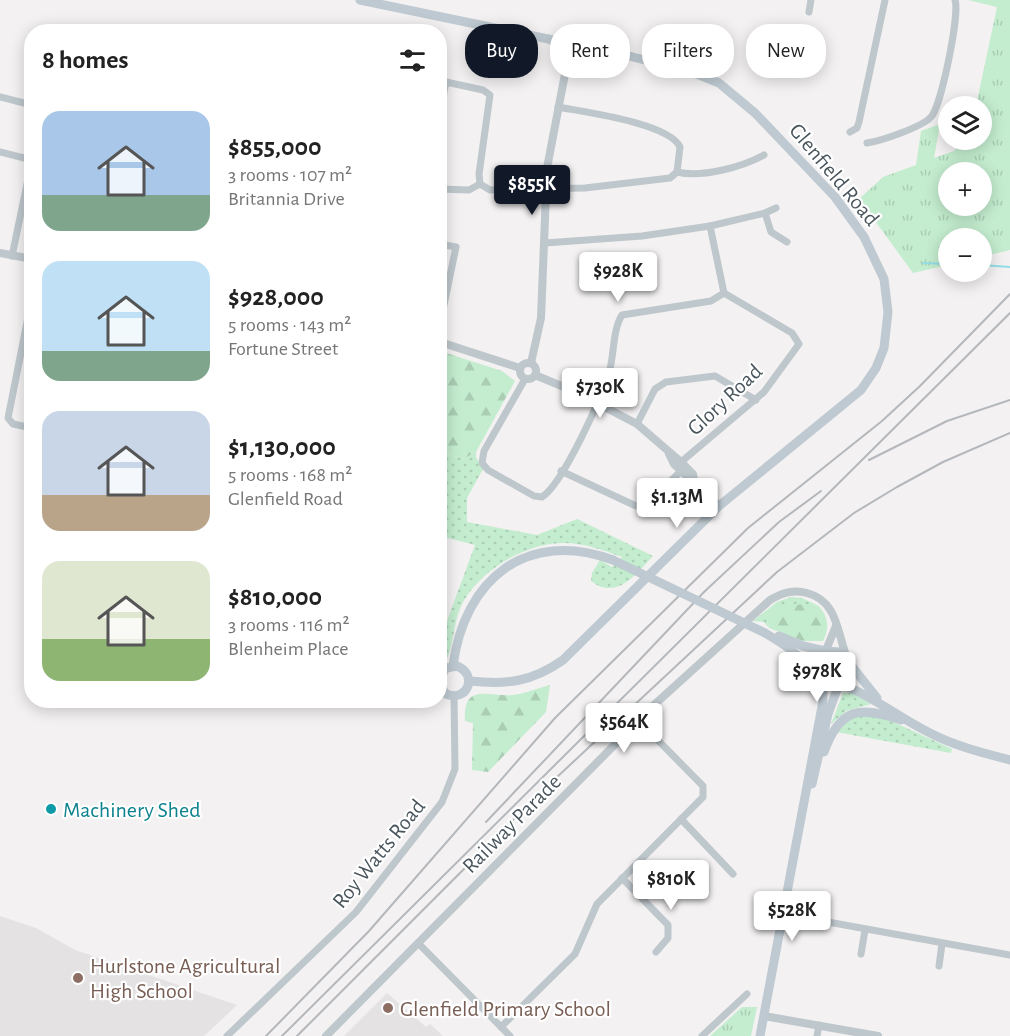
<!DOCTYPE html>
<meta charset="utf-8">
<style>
body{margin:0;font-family:"Alegreya Sans",sans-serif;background:#f2f2f2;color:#222;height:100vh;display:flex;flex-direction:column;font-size:22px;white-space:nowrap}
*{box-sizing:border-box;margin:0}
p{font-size:20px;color:#767676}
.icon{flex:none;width:33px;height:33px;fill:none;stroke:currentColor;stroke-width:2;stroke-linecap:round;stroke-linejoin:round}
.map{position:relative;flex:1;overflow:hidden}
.side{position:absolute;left:24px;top:24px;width:423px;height:684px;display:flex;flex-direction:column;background:#fff;border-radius:24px;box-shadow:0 3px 15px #0003}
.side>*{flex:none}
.guide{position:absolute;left:465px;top:24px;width:454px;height:54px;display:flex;gap:12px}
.buttons{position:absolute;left:938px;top:96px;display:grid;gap:12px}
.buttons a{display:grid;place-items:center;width:54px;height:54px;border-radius:50%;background:#fff;box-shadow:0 3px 15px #0003;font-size:30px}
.price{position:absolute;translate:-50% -51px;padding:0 14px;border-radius:6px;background:#fff;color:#222;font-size:20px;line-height:39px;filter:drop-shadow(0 2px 3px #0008)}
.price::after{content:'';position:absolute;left:50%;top:36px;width:18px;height:14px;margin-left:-9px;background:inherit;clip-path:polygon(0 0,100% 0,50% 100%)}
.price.on{background:#111827;color:#fff}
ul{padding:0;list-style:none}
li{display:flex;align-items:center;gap:18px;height:150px;padding:0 18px}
li span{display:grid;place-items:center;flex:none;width:168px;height:120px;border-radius:18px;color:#555}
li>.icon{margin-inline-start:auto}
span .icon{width:72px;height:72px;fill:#fffc;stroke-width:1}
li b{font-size:26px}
h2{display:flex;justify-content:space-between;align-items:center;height:72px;padding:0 18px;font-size:26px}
.chip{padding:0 21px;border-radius:24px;background:#fff;box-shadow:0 3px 15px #0003;font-size:21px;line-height:54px}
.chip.on{background:#111827;color:#fff}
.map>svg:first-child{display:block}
.education{fill:#e4e2e3}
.grass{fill:url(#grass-dots)}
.forest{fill:url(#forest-firs)}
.park{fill:url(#park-tufts);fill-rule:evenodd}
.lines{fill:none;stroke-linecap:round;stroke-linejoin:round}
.stream{stroke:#94dee6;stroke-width:2}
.minor{stroke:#bec7cc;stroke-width:7}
.tertiary{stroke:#bec7cc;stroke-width:8}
.secondary{stroke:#bec9d1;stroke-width:9}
.rail{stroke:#b4b7bb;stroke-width:2}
.secondary-bridge{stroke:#bec9d1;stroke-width:9}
.culture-dot{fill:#0f9aa8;stroke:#fff;stroke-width:2}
.education-dot{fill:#8d6e63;stroke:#fff;stroke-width:2}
.labels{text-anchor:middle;stroke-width:4.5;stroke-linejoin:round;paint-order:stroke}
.street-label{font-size:22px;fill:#4a565d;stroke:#fff}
.culture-label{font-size:22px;fill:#0d838f;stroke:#fff;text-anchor:start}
.education-label{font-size:22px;fill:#785e54;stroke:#fff;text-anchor:start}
</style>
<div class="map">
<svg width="1010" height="1036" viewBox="0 0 1010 1036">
<defs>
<pattern id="grass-dots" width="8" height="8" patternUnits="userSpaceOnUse" patternTransform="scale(1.5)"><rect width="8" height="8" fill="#c4edcf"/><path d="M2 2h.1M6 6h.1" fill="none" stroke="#aacdb4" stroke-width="1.8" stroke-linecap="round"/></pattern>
<pattern id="forest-firs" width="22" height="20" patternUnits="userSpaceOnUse" patternTransform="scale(1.5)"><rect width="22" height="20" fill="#c4edcf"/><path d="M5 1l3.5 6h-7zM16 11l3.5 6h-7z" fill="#aacdb4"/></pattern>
<pattern id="park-tufts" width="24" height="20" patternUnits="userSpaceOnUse" patternTransform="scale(1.5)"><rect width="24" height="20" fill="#c4edcf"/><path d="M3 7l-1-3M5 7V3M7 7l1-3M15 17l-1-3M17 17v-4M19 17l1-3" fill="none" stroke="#aacdb4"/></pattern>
</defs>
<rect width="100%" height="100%" fill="#f3f1f1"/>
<g class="education">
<polygon points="0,916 36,928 75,950 237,1005 204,1036 0,1036"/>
<polygon points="387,993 426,1027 430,1024 443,1036 344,1036"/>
</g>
<g class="grass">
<path d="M476 452V457L483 469 467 498V522L537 535 577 519 653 556C636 574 617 601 591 581L592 573 600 560 612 567 622 557C603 550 583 543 564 543 526 543 482 569 463 602 451 624 456 650 440 671V640L475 545 440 536V454L465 458Z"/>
<polygon points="791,597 802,598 819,606 811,605 767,619 769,628 764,622 753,621 777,602"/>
<polygon points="843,693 852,693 871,704 846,711 831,724"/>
<polygon points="876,714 952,749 951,753 836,732 854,716"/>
</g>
<g class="forest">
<polygon points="440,351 502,371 515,381 476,452 465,458 440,454"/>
<path d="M803 604 819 606C828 617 830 628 823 641H803L769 628 767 619 773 608Z"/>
<path d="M550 685 546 712 488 772 472 770 473 723 465 721C463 682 488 697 512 695 524 694 538 688 550 685Z"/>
</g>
<g class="park">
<path d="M968 0H1010V250L981 257V238H948V265L913 273 859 199 883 177 916 165 921 131 940 124 934 158 954 151 964 140H981V106H976L997 7ZM948 172H981V206H948Z"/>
<polygon points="742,1007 757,1007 751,1036 710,1036"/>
</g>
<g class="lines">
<g class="stream">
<polyline points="923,263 948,264"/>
<polyline points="981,265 1010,267"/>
</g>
<g class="minor">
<polyline points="809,12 811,0"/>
<polyline points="0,97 32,105"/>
<path d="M440 112 446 82 483 90 490 95 479 174 480 184 490 190 585 188 670 178 677 172 680 147C669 123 584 112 558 107"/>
<polyline points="850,132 857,128 859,122 885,0"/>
<path d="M867 143C881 141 922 127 931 117 941 107 960 14 955 0"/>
<polyline points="0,152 32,160 12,256"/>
<path d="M677 172C702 178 742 167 764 155"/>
<polyline points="440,189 469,190 480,184"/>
<polyline points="765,213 771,232 787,242"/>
<polyline points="545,243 642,236 710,226 765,213 776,208"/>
<polyline points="440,244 456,247 440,324"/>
<polyline points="32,297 8,418 13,424 32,428"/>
<path d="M525 379 484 451 482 463 488 470 534 496 542 497C562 485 604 394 610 369 614 353 613 329 622 315L711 301 724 293"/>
<polyline points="637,424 655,389 666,382 715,376 756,400"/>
<polyline points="681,462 764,392 799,344 792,333 724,293 710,226"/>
<polyline points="561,471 636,506 650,501 681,471"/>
<polyline points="681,819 733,874"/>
<polyline points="622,878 668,925 668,938 656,952"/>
<polyline points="784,914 1010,955"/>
<polyline points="418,943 510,1036"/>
<polyline points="861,954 865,930"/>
<polyline points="939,966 942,944"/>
<polyline points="501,1027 575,954 597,904 703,797 703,786 639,721"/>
<polyline points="227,1036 356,912 442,802 455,769 454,696"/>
<polyline points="702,1036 747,994"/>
<polyline points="817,1036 819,1025"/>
</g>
<g class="tertiary">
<polyline points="549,39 559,47 565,74"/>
<polyline points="0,253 32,259"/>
<polyline points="440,342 520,368"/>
<circle cx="528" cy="371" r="8"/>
<polyline points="531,363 541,318 547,168 565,74 576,56 581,53 603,54"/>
<polyline points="535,375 576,392 637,424 681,462 693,474 694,480"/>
<polyline points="669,454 674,464 719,506"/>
<polyline points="826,650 836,626"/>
<polyline points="764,1016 878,1036"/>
<path d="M326 1036 654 705 770 600C782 593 793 589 807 593 838 601 837 633 847 658"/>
</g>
<g class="secondary">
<path d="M360 0 625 55 692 72 719 83 755 113 835 197 864 237 884 279 888 312 884 348 876 368 861 390 719 506 563 660C532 682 506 685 470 681"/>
<path d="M765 633C780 642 798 653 809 667 815 675 818 684 828 686 850 690 855 663 840 652L825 651 815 660V676"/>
<polyline points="779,636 803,646 825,651"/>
<polyline points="850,664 877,698"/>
<path d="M453 666C464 580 526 528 613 560"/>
<path d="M440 678 446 668 457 666C479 675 467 703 446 694L440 685"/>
<path d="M841 684C873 696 899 718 930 733 955 746 983 753 1010 760"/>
<path d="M824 752C840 707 860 706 901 720"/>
<polyline points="812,784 828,714 839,684"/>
<polyline points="760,1036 823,701 823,691 818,680"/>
</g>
<g class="rail">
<polyline points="869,460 947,421 1010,400"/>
<polyline points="486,822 704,592 779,522 821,491"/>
<polyline points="266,1036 369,931 555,718 748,528 882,421 920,386 1010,294"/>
<polyline points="282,1036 1010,313"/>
<polyline points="297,1036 542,791 777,572 854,513 897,487 943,462 1010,433"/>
</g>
<polyline class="secondary-bridge" points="613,560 765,633"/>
</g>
<circle class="culture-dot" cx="51" cy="809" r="6"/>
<g class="education-dot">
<circle cx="78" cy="978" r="6"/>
<circle cx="388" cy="1008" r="6"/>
</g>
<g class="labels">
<g class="street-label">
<text transform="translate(835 174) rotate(50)" y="8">Glenfield Road</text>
<text transform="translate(724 399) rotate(-43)" y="8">Glory Road</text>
<text transform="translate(511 823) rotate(-45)" y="8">Railway Parade</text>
<text transform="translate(378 853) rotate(-51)" y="8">Roy Watts Road</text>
</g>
<g class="culture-label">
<text x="63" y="817">Machinery Shed</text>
</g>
<g class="education-label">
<text x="90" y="973">Hurlstone Agricultural<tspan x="90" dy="25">High School</tspan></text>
<text x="400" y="1016">Glenfield Primary School</text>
</g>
</g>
</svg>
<div class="buttons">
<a><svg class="icon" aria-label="layers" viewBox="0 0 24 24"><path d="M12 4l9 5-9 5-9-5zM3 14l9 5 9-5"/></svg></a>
<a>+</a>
<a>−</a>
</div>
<b class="price on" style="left:532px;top:216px">$855K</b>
<b class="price" style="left:618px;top:303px">$928K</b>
<b class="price" style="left:600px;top:419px">$730K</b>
<b class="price" style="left:677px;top:529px">$1.13M</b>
<b class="price" style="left:817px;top:703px">$978K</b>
<b class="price" style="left:624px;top:754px">$564K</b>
<b class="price" style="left:671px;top:911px">$810K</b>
<b class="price" style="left:792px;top:942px">$528K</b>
<div class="guide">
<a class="chip on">Buy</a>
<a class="chip">Rent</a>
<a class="chip">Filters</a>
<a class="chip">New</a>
</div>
<section class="side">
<h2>8 homes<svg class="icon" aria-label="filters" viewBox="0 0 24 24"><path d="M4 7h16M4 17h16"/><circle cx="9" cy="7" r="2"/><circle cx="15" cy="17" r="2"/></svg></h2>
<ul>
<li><span style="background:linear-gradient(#a9c7e8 70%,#7fa58c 0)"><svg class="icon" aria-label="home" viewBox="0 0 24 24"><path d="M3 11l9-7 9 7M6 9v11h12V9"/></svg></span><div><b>$855,000</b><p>3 rooms · 107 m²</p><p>Britannia Drive</p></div></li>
<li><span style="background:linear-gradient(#bfe0f5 75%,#7fa58c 0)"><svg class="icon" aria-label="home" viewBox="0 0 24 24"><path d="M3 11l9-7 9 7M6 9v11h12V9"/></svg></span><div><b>$928,000</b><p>5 rooms · 143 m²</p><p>Fortune Street</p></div></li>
<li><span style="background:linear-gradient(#c9d6e8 70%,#b9a48a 0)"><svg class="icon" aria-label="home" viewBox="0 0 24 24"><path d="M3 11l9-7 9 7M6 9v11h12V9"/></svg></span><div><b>$1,130,000</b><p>5 rooms · 168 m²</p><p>Glenfield Road</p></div></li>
<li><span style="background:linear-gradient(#dfe7d0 65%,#8fb573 0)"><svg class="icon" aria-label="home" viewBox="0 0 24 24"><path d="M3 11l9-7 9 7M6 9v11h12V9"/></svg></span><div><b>$810,000</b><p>3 rooms · 116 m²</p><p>Blenheim Place</p></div></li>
</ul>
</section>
</div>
